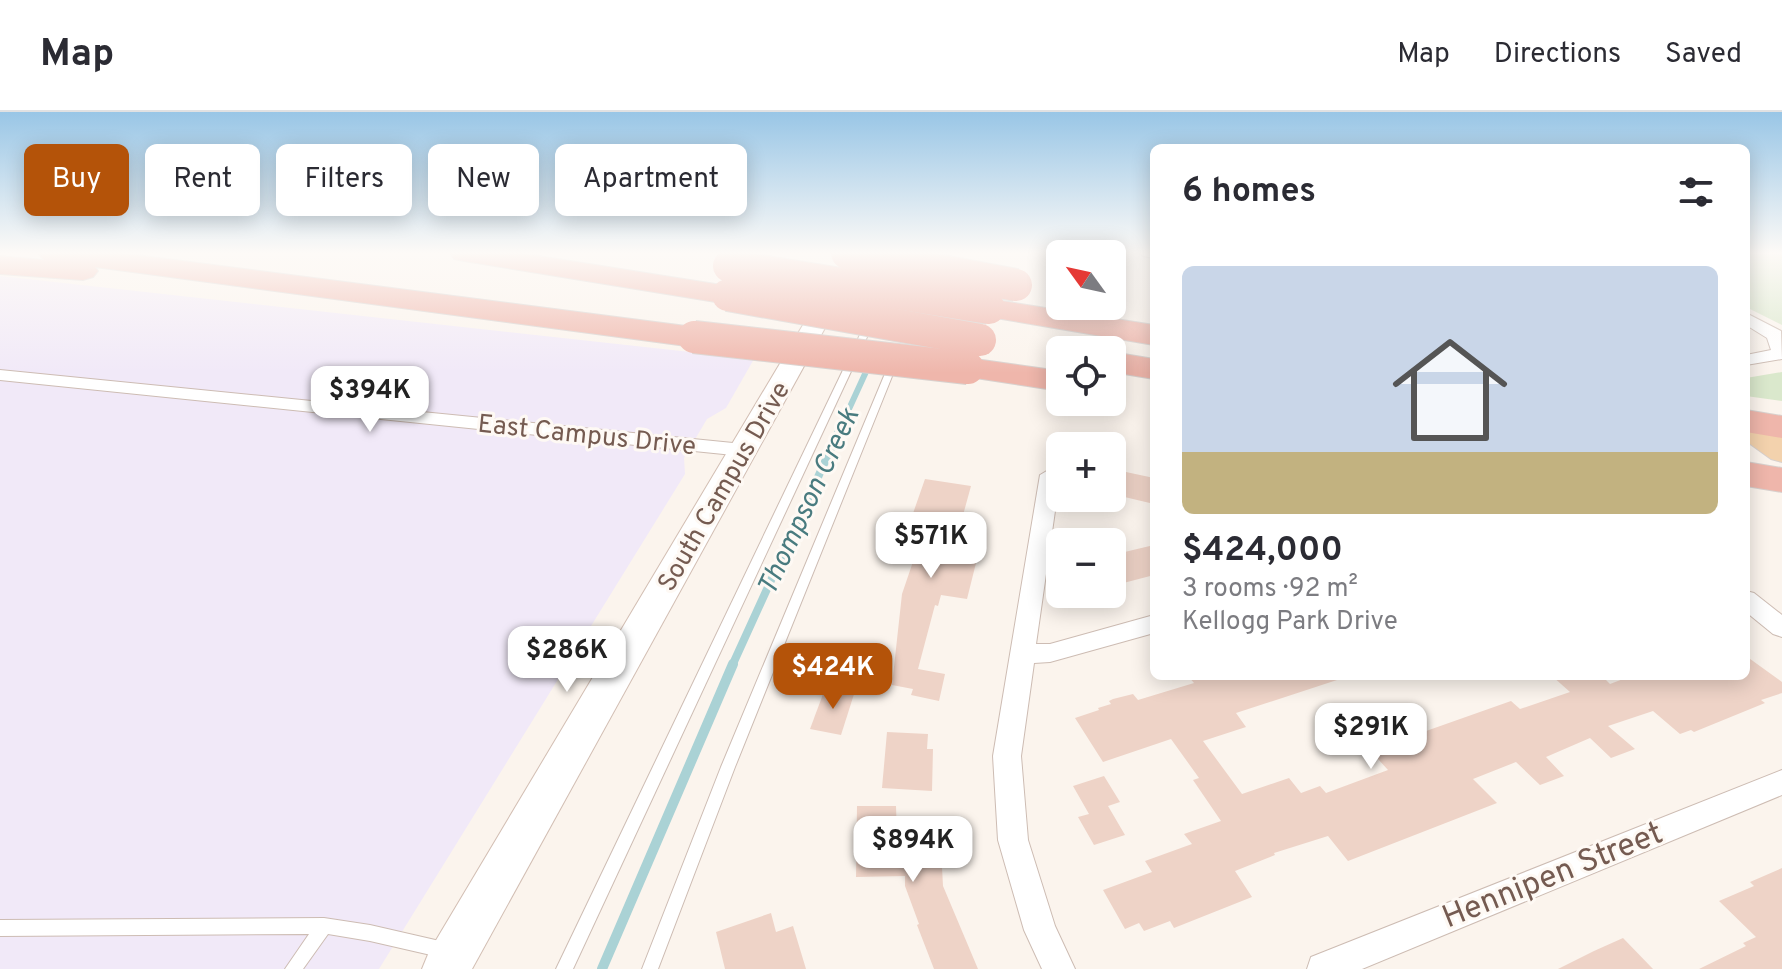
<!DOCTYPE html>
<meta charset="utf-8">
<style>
body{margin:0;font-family:Overpass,sans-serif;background:#f2f2f3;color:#2b2b33;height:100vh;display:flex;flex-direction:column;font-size:30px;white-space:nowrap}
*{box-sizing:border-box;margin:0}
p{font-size:26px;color:#7c7c81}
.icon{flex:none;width:44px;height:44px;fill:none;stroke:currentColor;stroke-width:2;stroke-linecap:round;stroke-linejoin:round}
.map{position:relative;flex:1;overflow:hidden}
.details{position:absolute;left:1150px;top:32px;width:600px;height:536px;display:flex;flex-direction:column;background:#fff;border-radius:12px;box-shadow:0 4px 20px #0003}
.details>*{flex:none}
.guide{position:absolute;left:24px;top:32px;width:760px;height:72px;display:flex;gap:16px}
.needle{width:52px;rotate:303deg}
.fabs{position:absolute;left:1046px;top:128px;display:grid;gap:16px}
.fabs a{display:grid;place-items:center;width:80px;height:80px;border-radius:12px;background:#fff;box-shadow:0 4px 20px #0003;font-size:40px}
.price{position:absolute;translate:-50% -68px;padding:0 18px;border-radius:16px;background:#fff;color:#222;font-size:26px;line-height:52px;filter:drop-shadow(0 2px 4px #0008)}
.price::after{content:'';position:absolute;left:50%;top:48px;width:24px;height:18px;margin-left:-12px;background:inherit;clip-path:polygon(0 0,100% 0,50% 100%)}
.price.active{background:#b45309;color:#fff}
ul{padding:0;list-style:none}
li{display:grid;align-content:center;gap:16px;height:424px;padding:0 32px}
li+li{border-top:2px solid #e1e1e2}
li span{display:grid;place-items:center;height:248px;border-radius:12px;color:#555}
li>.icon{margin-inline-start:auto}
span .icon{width:144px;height:144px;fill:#fffc;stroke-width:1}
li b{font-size:34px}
h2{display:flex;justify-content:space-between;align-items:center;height:96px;padding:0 32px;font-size:34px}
.pill{padding:0 28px;border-radius:12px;background:#fff;box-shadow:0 4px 20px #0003;font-size:28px;line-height:72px}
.pill.active{background:#b45309;color:#fff}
header{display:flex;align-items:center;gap:48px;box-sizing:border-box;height:112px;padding:0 40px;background:#fff;border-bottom:2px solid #e1e1e2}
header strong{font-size:38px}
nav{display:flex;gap:44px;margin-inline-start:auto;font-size:28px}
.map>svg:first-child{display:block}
.education{fill:#f1e9f8}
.green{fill:#dae8cc}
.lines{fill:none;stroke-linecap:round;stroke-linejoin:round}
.stream-far2{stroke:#aad2d5;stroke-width:6}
.stream-far1{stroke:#aad2d5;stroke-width:8}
.stream{stroke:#aad2d5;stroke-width:10}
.building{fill:#eed3c7}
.lane-casing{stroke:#cdbcb3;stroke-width:2}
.street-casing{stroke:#cdbcb3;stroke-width:2}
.secondary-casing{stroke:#d2beb3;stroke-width:2}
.primary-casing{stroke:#d8d1ce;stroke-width:2}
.highway-casing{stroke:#d8d1ce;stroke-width:2}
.lane{fill:#fff;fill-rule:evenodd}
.street{fill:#fff;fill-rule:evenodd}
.secondary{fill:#fff;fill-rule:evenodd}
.primary{fill:#f3d2ad;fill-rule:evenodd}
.highway{fill:#efb6ab;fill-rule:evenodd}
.highway-bridge-casing{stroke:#d8d1ce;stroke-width:34;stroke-linecap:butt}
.highway-bridge{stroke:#efb6ab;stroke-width:32}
.labels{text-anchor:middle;stroke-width:6;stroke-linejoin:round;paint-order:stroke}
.street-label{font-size:26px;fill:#755b51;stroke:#fef9f4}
.water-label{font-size:28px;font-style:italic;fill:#497b7f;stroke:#fef9f4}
.near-street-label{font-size:32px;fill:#755b51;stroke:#fef9f4}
</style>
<header>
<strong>Map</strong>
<nav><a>Map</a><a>Directions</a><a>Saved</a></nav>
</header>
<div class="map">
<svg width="1782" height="857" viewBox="0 0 1782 857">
<rect width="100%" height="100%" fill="#fbf4ed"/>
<polygon class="education" points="0,164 754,247 726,296 707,307 684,346 685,362 379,857 0,857"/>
<g class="green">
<polygon points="1746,141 1782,141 1782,213 1746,195"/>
<polygon points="1782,260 1782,289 1746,284 1746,266"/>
</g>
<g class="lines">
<polyline class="stream-far2" points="838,321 870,251"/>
<polyline class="stream-far1" points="732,554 839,319"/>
<polyline class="stream" points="602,857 733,552"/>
</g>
<g class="building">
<polygon points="1112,357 1154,366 1154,392 1112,382"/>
<polygon points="925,367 971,374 954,436 956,440 978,443 967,487 941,483 938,494 935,493 918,557 945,562 939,589 911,583 913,577 892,573 902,482 919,432 903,430"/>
<polygon points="1154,433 1154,463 1112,474 1112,443"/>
<polygon points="1746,544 1782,570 1782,581 1761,588 1765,591 1694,620 1691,618 1680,622 1653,599 1608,614 1635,637 1611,646 1590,626 1546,645 1564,664 1540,673 1516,650 1473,667 1497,691 1348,749 1328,724 1274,741 1275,743 1235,759 1252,785 1174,816 1170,809 1144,819 1139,811 1125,817 1103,778 1152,760 1145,749 1192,732 1184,722 1221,709 1193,668 1199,666 1171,627 1103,650 1075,606 1099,598 1098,596 1111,592 1109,589 1113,587 1133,582 1138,588 1194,571 1188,564 1336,564 1337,568 1236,601 1246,615 1203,629 1242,682 1289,666 1301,681 1320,674 1326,681 1388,658 1349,615 1373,607 1395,630 1511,589 1520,597 1570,580 1552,564 1586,564 1590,568 1602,564 1610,572 1631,564 1746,564"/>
<polygon points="826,574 855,579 841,623 810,617"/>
<polygon points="887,620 928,622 927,637 933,637 932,679 882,676"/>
<polygon points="1104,664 1120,690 1108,694 1125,723 1094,733 1078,705 1089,702 1073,674"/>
<polygon points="857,694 896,694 897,723 907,723 908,737 941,736 943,774 978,857 934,857 917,813 919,812 905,774 905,764 856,765"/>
<polygon points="1782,756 1782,857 1699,857 1746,834 1743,831 1756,825 1719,789 1754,774 1750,770"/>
<polygon points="771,801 776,820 793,814 806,857 725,857 716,820"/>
<polygon points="1623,826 1653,857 1558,857 1594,839"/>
</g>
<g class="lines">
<g class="lane-casing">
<g id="lane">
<polygon points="867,208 870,208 874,210 573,857 556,857"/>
<polygon points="893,249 897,252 735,655 658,857 642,857 721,655 889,252"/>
<polygon points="324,806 370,813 444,830 450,832 452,838 450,844 444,846 370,829 328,822 303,857 285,857 309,822 0,824 0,808"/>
</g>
</g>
<g class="street-casing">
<g id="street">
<polygon points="1141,141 1154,141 1154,146 1143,144"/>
<polygon points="1746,201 1781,219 1782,247 1746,253 1746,243 1771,238 1767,226 1746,213"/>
<polygon points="0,258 743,332 753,338 743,344 0,268"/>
<polygon points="1050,357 1057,359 1060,364 1036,532 1050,532 1154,503 1154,521 1050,550 1034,551 1021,644 1028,728 1055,814 1075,857 1042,857 1024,818 998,728 993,644 1040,363"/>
<polygon points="1746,479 1754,481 1782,503 1782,525 1773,522 1746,500"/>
<polygon points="1782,658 1782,683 1362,857 1307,857 1311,845"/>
</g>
</g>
<g class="secondary-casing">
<polygon id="secondary" points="836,169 844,171 847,176 472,857 422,857 429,840 825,176 828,171"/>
</g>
<g class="primary-casing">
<polygon id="primary" points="1746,306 1757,308 1782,325 1782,350 1771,347 1746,329"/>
</g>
<g class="highway-casing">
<g id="highway">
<polygon points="38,141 121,141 694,215 705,218 710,225 705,232 694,235 95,155 98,159 93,165 83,168 0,162 0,144 44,148"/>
<polygon points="450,141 520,141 728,174 739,177 743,183 739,189 728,192 464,149 454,147"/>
<polygon points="989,187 1154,213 1154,233 978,203 974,196 978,189"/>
<polygon points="1112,240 1154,247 1154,267 1112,260"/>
<polygon points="968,246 1060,259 1060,279 956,263 951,256 956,249"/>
<polygon points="1746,298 1782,304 1782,326 1746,320"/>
<polygon points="1746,350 1782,356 1782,380 1746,374"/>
</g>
</g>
<use href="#lane" class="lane"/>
<use href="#street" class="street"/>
<use href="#secondary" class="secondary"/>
<use href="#primary" class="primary"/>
<use href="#highway" class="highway"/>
<g class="highway-bridge-casing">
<g id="highway-bridge">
<polyline points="847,141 1016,173"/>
<polyline points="729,154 989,196"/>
<polyline points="728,183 980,228"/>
<polyline points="694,225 968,256"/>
</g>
</g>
<use href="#highway-bridge" class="highway-bridge"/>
</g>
<linearGradient id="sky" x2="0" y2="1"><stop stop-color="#99c6e6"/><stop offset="0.54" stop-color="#fdfaf7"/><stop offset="1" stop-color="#fdfaf7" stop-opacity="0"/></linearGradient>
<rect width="1782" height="261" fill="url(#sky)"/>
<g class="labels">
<g class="street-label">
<text transform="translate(587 322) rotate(6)" y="9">East Campus Drive</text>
<text transform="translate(723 374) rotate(-60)" y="9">South Campus Drive</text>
</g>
<g class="water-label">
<text transform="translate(807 389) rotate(-65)" y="10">Thompson Creek</text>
</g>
<g class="near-street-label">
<text transform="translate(1552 762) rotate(-22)" y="11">Hennipen Street</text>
</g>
</g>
</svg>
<div class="fabs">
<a><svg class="needle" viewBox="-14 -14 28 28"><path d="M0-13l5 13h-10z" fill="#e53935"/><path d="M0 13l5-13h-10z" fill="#7c7c81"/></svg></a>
<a><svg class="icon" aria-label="locate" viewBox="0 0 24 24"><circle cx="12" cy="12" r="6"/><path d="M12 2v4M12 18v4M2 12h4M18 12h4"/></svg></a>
<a>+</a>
<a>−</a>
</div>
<b class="price" style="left:370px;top:322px">$394K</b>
<b class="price" style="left:931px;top:468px">$571K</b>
<b class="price" style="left:567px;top:582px">$286K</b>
<b class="price active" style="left:833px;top:599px">$424K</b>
<b class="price" style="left:1371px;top:659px">$291K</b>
<b class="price" style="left:913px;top:772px">$894K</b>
<div class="guide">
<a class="pill active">Buy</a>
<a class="pill">Rent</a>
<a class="pill">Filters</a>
<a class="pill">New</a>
<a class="pill">Apartment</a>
</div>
<section class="details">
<h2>6 homes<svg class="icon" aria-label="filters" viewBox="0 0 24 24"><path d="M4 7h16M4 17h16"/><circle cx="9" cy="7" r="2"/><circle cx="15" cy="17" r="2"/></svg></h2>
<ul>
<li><span style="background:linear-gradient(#c9d6e8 75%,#c2b280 0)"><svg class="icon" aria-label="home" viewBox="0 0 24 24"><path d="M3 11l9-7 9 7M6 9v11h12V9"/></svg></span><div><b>$424,000</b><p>3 rooms · 92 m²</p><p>Kellogg Park Drive</p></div></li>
</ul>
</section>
</div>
